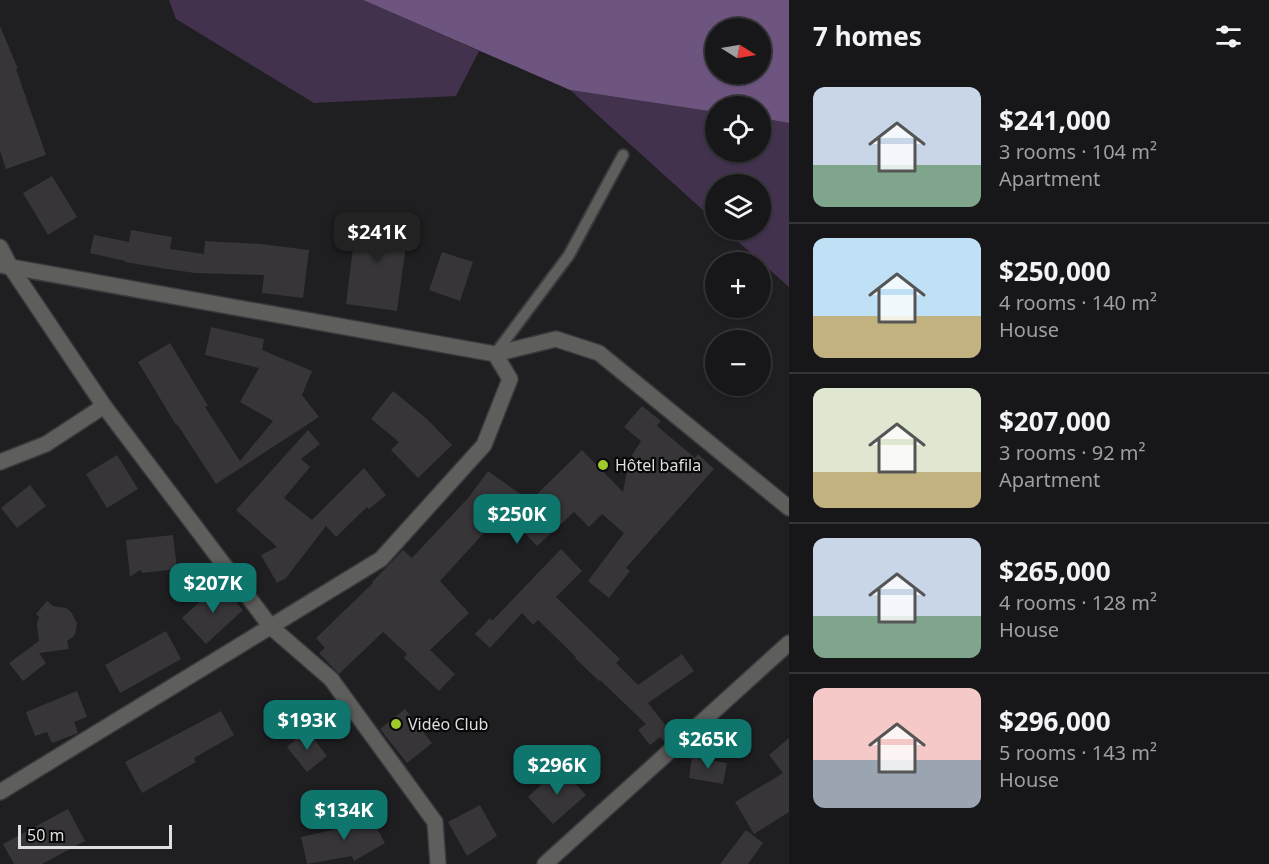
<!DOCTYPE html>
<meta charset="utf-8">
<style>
body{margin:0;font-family:"Noto Sans",sans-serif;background:#201f22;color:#f1f3f6;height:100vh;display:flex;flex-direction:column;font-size:22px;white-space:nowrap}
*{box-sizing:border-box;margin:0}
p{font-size:20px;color:#9e9fa2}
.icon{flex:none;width:33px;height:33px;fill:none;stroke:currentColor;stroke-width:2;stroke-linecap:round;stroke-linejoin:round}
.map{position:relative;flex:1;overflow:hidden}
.sheet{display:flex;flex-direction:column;background:#171619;width:480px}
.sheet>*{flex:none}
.needle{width:39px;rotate:101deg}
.controls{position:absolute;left:705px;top:18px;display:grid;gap:12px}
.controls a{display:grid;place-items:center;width:66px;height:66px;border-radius:50%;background:#171619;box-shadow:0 2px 4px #0004,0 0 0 2px #363538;font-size:30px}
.scale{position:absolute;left:18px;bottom:15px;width:154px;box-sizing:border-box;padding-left:6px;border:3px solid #dfdee0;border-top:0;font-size:16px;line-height:21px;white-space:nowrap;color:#dfdee0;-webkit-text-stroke:4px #090809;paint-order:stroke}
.price{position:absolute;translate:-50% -51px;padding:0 14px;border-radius:12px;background:#0f766e;color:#fff;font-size:20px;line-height:39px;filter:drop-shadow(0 2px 3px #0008)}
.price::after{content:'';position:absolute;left:50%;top:36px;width:18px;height:14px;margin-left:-9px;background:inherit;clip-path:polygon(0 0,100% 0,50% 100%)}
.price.selected{background:#222;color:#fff}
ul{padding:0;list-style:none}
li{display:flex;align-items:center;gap:18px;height:150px;padding:0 24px}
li+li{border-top:2px solid #363538}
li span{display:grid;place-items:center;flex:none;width:168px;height:120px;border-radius:12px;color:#555}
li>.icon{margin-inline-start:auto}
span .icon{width:72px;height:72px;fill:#fffc;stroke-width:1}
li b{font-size:26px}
h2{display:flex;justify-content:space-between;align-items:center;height:72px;padding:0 24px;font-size:26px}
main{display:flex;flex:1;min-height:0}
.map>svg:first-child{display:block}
.green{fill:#42324e}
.water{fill:#6d5580;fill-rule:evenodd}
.building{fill:#373538}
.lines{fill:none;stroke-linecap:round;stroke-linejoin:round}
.service-casing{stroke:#3a393c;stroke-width:14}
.minor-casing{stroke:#3a393c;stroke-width:18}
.service{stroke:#5e5e5d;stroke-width:10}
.minor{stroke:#5e5e5d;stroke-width:15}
.poi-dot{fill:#9fca2c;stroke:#090809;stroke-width:2}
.labels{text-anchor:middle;stroke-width:4.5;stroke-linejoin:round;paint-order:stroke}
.poi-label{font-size:16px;fill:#dfdee0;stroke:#090809;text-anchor:start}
</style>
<main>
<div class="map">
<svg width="789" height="864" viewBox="0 0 789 864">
<rect width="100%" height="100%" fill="#1f1e21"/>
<g class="green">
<polygon points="169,0 363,0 479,51 456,96 314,103 176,19"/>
<polygon points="570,90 715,112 716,152 760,152 761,118 789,123 789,287 725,230 760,230 760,184 716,184 715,221"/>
</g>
<path class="water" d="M363 0H789V123L761 118 760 106H716L715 112 570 90ZM716 28H760V74H716Z"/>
<g class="building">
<polygon points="0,26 18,69 16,69 46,155 6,169 0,151"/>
<polygon points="52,176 77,217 48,235 23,193"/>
<polygon points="357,216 409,223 397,311 346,304"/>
<polygon points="131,230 172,237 170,249 204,254 205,241 261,244 309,250 303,298 262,293 264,275 195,273 167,269 125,262 125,261 90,253 94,235 129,242"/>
<polygon points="442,252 473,262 460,301 429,290"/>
<polygon points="211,327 264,339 262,350 312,371 302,395 319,417 216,484 177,424 176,425 138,362 170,343 208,406 205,407 240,461 273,421 240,402 259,368 205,355"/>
<polygon points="393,391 427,419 452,445 418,478 391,450 399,442 371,419"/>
<polygon points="642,406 661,421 657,426 695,458 698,454 714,469 626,568 630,571 609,598 588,581 624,533 602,514 589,527 574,512 537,546 504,511 440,581 469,613 430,650 455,674 439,691 404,658 407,654 383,632 339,674 319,653 325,648 316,638 373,583 372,582 403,550 412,558 469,497 488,471 530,501 582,450 623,492 629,460 641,441 624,427"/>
<polygon points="308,430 320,444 301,459 310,467 284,498 312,520 364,468 386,495 369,509 367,507 336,537 326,526 286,578 277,583 261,555 277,547 236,510"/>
<polygon points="117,455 138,489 107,508 86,474"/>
<polygon points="30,485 46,506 17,528 1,508"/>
<polygon points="173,535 177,569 142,573 140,570 130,577 126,540"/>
<polygon points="561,549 582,571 556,597 620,659 616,663 638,685 682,654 694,671 648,703 673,735 665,742 660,737 650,745 638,730 646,724 600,680 599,681 575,658 576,657 538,620 533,625 522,613 490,648 475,634 490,618 492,621"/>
<polygon points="219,584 243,610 206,644 182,618"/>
<polygon points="47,601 53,606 66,608 71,612 77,623 76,630 74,636 67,641 69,649 39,653 46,663 23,681 9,663 39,641 37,624 39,617 36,614"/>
<polygon points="166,631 181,659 120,693 105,665"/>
<polygon points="77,691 87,717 74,722 78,733 52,743 47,732 35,736 26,712"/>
<polygon points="405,709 432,743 407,763 380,729"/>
<polygon points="221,711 234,735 194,758 196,762 142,793 125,762"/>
<polygon points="307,730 327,756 307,772 287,747"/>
<polygon points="789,738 789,812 754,834 735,802 783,773 769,755"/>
<polygon points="692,757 727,763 723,784 689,778"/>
<polygon points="560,767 586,795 553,824 528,797"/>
<polygon points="480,805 497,836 467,856 448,822"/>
<polygon points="68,809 85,841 42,864 14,864 3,844"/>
<polygon points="366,809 385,843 354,861 352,856 307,864 301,837 346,827 343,821"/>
<polygon points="746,830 763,843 748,864 720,864"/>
</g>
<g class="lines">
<g class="service-casing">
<polyline id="service" points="495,354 569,255 623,155"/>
</g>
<g class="minor-casing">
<g id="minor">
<polyline points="0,247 10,266 104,406 271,627 331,679 435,822 438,864"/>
<polyline points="0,265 495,354 510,379 484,445 381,559 0,792"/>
<polyline points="495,354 556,339 599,353 789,508"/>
<polyline points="0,462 46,444 104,406"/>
<polyline points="545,864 789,643"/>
</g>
</g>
<use href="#service" class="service"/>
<use href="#minor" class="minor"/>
</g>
<g class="poi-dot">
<circle cx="603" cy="465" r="6"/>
<circle cx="396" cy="724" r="6"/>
</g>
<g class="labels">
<g class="poi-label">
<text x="615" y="471">Hôtel bafila</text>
<text x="408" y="730">Vidéo Club</text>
</g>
</g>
</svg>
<div class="controls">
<a><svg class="needle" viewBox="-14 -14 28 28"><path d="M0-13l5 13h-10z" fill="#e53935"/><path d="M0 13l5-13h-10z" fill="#9e9fa2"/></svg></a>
<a><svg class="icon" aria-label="locate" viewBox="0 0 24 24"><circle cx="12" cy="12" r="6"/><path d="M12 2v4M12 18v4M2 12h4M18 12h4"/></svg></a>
<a><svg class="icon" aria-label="layers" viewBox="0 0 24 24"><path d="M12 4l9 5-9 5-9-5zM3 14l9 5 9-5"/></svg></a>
<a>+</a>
<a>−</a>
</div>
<div class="scale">50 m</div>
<b class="price selected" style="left:377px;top:263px">$241K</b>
<b class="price" style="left:517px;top:545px">$250K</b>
<b class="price" style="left:213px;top:614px">$207K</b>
<b class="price" style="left:307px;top:751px">$193K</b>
<b class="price" style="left:708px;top:770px">$265K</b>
<b class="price" style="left:557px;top:796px">$296K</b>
<b class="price" style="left:344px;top:841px">$134K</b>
</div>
<section class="sheet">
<h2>7 homes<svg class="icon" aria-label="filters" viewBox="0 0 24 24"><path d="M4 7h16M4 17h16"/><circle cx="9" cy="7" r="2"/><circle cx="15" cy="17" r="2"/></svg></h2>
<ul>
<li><span style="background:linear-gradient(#c9d6e8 65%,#7fa58c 0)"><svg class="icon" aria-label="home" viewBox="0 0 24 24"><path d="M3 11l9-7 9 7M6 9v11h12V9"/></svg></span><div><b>$241,000</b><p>3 rooms · 104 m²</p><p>Apartment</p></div></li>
<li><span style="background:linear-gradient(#bfe0f5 65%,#c2b280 0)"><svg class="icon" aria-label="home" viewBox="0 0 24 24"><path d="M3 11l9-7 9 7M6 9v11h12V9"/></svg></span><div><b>$250,000</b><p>4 rooms · 140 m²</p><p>House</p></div></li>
<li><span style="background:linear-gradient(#dfe7d0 70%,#c2b280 0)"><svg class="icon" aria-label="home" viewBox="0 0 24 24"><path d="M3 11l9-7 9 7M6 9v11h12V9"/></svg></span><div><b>$207,000</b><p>3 rooms · 92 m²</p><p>Apartment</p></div></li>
<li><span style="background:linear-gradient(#c9d6e8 65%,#7fa58c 0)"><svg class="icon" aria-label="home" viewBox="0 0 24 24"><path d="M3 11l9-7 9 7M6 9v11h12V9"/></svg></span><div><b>$265,000</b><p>4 rooms · 128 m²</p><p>House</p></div></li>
<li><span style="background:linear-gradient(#f6c9c9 60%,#9aa5b1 0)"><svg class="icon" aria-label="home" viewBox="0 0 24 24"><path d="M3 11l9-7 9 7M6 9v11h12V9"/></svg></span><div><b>$296,000</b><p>5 rooms · 143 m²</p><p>House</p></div></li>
</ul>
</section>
</main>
